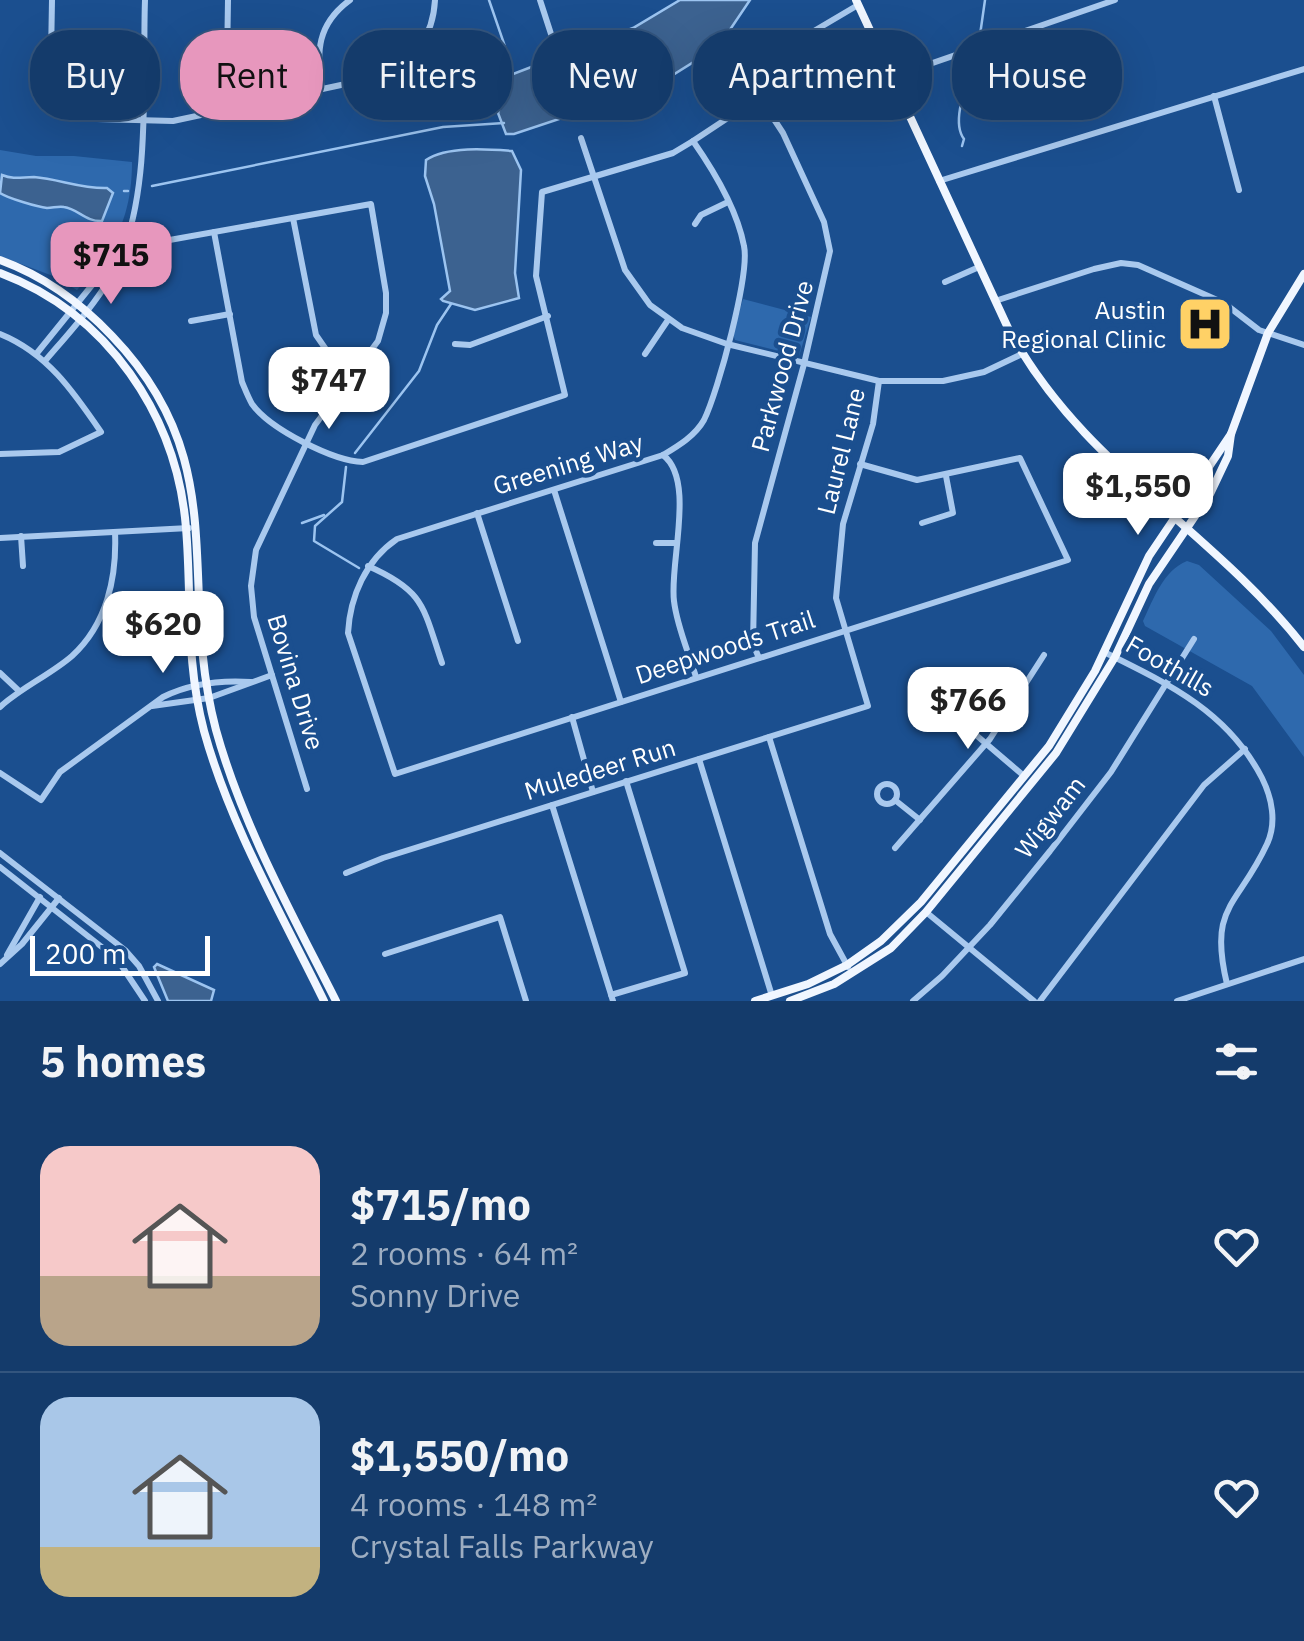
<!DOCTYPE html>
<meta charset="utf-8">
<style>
body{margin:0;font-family:"IBM Plex Sans",sans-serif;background:#1d4271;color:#f1f3f6;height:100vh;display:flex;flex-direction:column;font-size:38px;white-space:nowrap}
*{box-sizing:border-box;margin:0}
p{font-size:32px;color:#9dadc1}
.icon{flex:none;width:55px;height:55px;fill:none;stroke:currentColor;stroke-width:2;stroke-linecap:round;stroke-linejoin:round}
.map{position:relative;height:1001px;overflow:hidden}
.panel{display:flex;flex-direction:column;background:#143b6b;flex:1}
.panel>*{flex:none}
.top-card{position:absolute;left:30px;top:30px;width:1245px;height:90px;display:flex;gap:20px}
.scale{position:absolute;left:30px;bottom:25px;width:180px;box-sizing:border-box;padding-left:10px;border:5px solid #fff;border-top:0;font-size:28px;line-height:35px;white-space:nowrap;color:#fff;-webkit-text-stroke:8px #1b4f8f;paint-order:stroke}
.price{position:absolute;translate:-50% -85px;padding:0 22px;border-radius:20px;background:#fff;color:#222;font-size:32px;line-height:65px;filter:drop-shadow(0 2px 5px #0008)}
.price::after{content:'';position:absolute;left:50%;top:60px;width:30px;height:22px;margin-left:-15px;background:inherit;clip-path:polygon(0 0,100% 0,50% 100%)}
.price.on{background:#e797bd;color:#111}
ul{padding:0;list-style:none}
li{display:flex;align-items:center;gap:30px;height:250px;padding:0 40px}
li+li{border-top:2px solid #33557e}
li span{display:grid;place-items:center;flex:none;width:280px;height:200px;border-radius:30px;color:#555}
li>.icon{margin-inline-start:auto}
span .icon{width:120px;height:120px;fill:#fffc;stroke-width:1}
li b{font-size:42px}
h2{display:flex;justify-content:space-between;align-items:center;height:120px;padding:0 40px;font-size:42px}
.pill{padding:0 35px;border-radius:40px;background:#143b6b;box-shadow:0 10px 40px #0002,0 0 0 2px #33557e;font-size:35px;line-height:90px}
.pill.on{background:#e797bd;color:#111}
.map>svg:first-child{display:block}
.green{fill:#2e69ad}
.water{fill:#3c6290;stroke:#9cc4f0;stroke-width:2.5}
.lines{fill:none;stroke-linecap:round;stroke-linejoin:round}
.stream{stroke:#9cc4f0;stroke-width:2.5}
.minor{stroke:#a9c9ee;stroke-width:6}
.major{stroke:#f0f6ff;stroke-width:8}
.labels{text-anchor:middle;stroke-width:9;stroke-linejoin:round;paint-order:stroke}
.poi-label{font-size:25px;fill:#fff;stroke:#1b4f8f;text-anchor:end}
.street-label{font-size:25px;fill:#fff;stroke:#1b4f8f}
</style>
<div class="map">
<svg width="1304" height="1001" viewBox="0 0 1304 1001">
<rect width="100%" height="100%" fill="#1b4f8f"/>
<g class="green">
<path d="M0 150 36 156H74L132 162C132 217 114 251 77 290L53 276 0 256Z"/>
<polygon points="743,299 811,317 799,356 735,340 733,334"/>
<path d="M1187 561 1199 565 1271 631 1304 675V757L1252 686 1145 626 1143 621C1154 598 1163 571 1187 561Z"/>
</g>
<g class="water">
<polygon points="680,0 750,0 719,46 652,88 514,134 506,134 498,113 513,74 633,28"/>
<path d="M512 151 521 170 515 273 519 298 475 310 443 301 441 299 450 291 434 204 425 176 426 160C447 146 487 149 512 151Z"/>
<path d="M2 175C14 180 22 177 34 177 59 179 82 189 107 188L113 193 102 221C86 222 78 209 64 207 58 206 53 208 47 208 38 207 7 198 0 193Z"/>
<polygon points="157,964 214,990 211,1001 168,1001 154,967"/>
</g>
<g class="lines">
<g class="stream">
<polyline points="489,0 510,61"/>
<polyline points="550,40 558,56"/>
<polyline points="979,42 985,0"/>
<path d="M962 146 964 139C949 119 971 76 977 53"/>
<polyline points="152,186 443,127 504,123"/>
<polyline points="124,191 128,191"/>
<polyline points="355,453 419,371 437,325 451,304"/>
<polyline points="346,467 342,502 315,526 314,541 359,568"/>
<polyline points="302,523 324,515"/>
</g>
<g class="minor">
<path d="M52 0 50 112 97 119 173 121 383 76C415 59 433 37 435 0"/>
<polyline points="228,0 227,63 236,108"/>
<polyline points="540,0 552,37"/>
<polyline points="423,43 451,59"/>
<polyline points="892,77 1115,0"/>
<path d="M322 89C316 52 317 24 350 0"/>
<polyline points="1214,96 1239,190"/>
<polyline points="864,117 903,100"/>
<polyline points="581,138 625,270 650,305 682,328 727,344 879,381 943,381 984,372 1022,354"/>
<path d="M693 141C714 171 737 209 744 246 750 274 718 392 704 420 695 436 678 446 663 455L397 539C366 560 350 596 348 633L395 774 1068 560 1020 458 917 480 860 464"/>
<polyline points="939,181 1304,69"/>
<polyline points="293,218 316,335 334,361 352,378"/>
<polyline points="695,224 701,215 728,202"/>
<path d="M214 232 242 382C245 389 248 397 252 404 270 429 333 461 363 462L565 395 536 276 542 192 673 153 693 141 767 92 814 31 858 5"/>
<polyline points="129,236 164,241 371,204 386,293 386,313 378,341 315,425 256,550 251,586 254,617 307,789"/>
<polyline points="945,282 979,267"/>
<polyline points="995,301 1094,269 1121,263 1138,265 1224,303 1259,330 1304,345"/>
<polyline points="191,321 230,314"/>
<path d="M0 334C47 353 73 391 101 432L59 452 0 454"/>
<polyline points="455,344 470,345 548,316"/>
<polyline points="37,353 118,253"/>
<polyline points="645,354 668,320"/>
<path d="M45 361C68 334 94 306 112 275 153 203 142 82 145 0"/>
<path d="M663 455C696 480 669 564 674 601 677 627 689 653 696 677"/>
<polyline points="554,490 621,702"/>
<polyline points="477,513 518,641"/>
<polyline points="922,523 953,513 946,476"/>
<polyline points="21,536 23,566"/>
<polyline points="0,538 189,528"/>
<polyline points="656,543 677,543"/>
<path d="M368 566C425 591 423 607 442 663"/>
<path d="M1104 652C1169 684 1228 712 1262 778 1272 798 1277 823 1267 844 1238 907 1208 905 1227 984"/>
<polyline points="759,658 753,644 755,543 804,364 830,251 824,222 783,133 760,98"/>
<polyline points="0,673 18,690"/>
<polyline points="953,685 976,735 1024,776"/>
<polyline points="152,706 209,698 272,675"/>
<path d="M0 707C22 687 50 675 72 656 107 624 117 577 115 532"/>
<polyline points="572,717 593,792"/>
<polyline points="769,737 830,934 848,967"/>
<polyline points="699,759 772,996"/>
<path d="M0 773 41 800 60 772 163 697C189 684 221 680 251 682"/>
<circle cx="887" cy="794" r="10"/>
<polyline points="895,800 920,820"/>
<polyline points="552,805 613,1001"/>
<polyline points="895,848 990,739 1044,655"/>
<polyline points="0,853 125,950 139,966 158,1001"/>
<polyline points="0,867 117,959 145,1001"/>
<polyline points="346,873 383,858 868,706 836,598 843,524 873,424 879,381"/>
<polyline points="926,912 1034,1001"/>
<polyline points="385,954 500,917 526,1001"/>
<polyline points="7,955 40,897"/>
<polyline points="0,964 22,944 59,898"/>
<polyline points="611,995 685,973 626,781"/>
<polyline points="913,1001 942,976 990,925 1050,851 1111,772 1194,639"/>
<polyline points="1040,1001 1204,785 1245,749"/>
<polyline points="1177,1001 1304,959"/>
</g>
<g class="major">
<path d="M856 0 1008 328C1082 466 1212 529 1304 647"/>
<path d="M0 260C44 276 80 302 112 336 235 464 176 579 216 730 242 824 292 914 336 1001"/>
<path d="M0 273C107 313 177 415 186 528 192 599 185 659 204 731 230 825 281 913 324 1001"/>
<polyline points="755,1001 808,984 847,965 881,941 921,902 1049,746 1095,671 1149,556 1231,434"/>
<polyline points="790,1001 834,984 891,948 926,912 1056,753 1115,657 1149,584 1210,494 1228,456 1231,434 1268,333 1304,274"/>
</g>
</g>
<defs>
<g id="hospital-square" transform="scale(2.875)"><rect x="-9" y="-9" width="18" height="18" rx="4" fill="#ffd166" stroke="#1b4f8f"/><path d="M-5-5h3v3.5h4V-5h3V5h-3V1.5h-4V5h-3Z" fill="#111"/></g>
</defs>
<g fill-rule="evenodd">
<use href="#hospital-square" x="1205" y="324"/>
</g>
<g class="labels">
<g class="poi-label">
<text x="1166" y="319">Austin<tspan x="1166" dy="29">Regional Clinic</tspan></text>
</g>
<g class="street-label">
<text transform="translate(782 366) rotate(-75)" y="9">Parkwood Drive</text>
<text transform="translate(841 451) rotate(-76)" y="9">Laurel Lane</text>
<text transform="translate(568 464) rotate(-17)" y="9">Greening Way</text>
<text transform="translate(725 647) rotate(-18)" y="9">Deepwoods Trail</text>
<text transform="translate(1170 666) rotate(30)" y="9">Foothills</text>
<text transform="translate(296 682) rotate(73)" y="9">Bovina Drive</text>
<text transform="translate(600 769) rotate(-17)" y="9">Muledeer Run</text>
<text transform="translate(1050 817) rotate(-52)" y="9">Wigwam</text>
</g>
</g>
</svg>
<div class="scale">200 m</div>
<b class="price on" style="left:111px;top:307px">$715</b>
<b class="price" style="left:329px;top:432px">$747</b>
<b class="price" style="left:1138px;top:538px">$1,550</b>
<b class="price" style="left:163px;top:676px">$620</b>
<b class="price" style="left:968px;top:752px">$766</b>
<div class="top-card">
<a class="pill">Buy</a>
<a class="pill on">Rent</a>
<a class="pill">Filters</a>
<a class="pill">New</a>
<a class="pill">Apartment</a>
<a class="pill">House</a>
</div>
</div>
<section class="panel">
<h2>5 homes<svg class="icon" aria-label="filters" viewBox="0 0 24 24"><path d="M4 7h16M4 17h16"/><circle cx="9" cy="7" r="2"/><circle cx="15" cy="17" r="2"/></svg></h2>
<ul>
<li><span style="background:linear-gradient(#f6c9c9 65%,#b9a48a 0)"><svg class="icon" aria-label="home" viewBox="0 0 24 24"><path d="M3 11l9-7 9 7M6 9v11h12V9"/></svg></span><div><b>$715/mo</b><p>2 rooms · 64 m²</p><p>Sonny Drive</p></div><svg class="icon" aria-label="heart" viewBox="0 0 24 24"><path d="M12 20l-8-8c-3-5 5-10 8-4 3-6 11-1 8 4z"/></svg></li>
<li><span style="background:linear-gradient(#a9c7e8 75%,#c2b280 0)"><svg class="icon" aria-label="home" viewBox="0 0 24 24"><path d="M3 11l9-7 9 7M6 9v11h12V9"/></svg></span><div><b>$1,550/mo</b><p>4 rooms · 148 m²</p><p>Crystal Falls Parkway</p></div><svg class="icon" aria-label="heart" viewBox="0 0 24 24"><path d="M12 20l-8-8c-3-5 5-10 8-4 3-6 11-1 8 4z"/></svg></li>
</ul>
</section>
